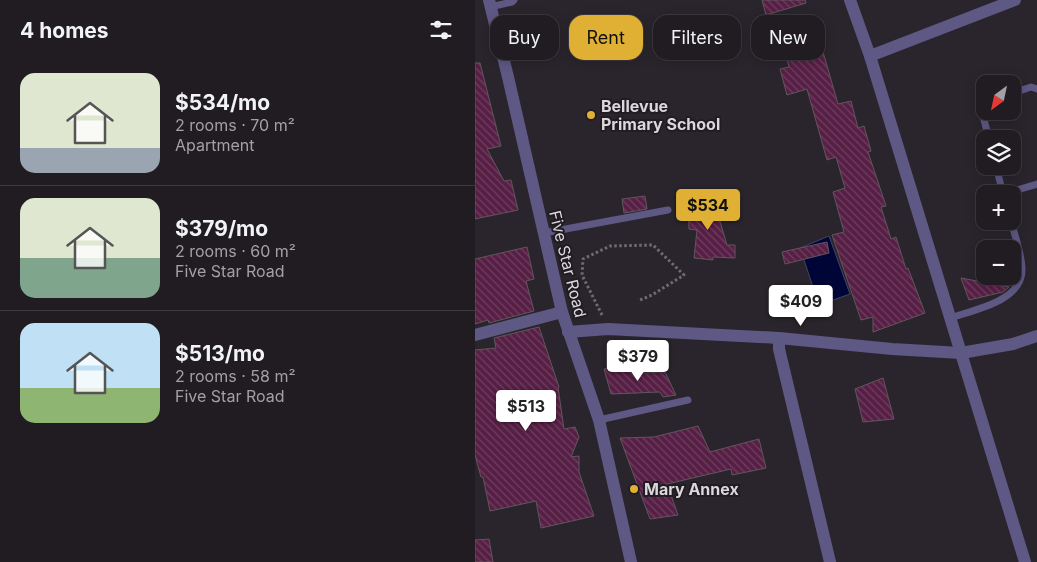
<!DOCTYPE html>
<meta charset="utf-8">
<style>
body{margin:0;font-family:Inter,sans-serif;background:#2d292e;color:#f1f3f6;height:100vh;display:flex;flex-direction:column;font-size:19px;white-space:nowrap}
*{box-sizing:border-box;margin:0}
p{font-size:16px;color:#a2a1a5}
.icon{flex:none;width:28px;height:28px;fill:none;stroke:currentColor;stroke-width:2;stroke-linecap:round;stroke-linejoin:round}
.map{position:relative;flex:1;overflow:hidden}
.side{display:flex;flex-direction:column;background:#201c21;width:475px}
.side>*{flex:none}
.banner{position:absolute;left:15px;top:15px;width:471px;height:45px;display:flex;gap:10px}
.needle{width:32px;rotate:213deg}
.buttons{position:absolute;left:501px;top:75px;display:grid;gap:10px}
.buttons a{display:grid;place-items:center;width:45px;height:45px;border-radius:10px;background:#201c21;box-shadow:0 2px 12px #0003,0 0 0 1px #3d3a3f;font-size:25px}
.price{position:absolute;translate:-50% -42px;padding:0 11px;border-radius:5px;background:#fff;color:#222;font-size:16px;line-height:32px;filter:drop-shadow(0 1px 2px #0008)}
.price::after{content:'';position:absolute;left:50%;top:30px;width:15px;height:11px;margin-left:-8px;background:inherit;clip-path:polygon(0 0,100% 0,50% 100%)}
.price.on{background:#e0b034;color:#111}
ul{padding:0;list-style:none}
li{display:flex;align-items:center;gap:15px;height:125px;padding:0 20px}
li+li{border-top:1px solid #3d3a3f}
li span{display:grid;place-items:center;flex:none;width:140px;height:100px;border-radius:15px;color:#555}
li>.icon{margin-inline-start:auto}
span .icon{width:60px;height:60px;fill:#fffc;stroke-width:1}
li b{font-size:21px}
h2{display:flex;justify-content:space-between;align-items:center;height:60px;padding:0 20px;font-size:21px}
.tag{padding:0 18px;border-radius:15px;background:#201c21;box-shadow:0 2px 12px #0003,0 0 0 1px #3d3a3f;font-size:18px;line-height:45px}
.tag.on{background:#e0b034;color:#111}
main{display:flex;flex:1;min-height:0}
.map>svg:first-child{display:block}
.water{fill:#000537;stroke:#424468}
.building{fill:url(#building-back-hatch);stroke:#60575c}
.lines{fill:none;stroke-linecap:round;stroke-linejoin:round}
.path{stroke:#706b72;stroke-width:3;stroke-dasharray:2.5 2.5;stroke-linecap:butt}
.lane{stroke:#5e5884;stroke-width:7}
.street{stroke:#5e5884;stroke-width:12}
.poi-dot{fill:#e0b034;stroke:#201c22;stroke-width:2}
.labels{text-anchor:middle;stroke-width:4;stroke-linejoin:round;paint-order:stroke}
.poi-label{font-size:16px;font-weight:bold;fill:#dbd7dc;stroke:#201c22;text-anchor:start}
.street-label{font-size:16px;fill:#dbd7dc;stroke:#201c22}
</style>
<main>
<section class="side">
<h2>4 homes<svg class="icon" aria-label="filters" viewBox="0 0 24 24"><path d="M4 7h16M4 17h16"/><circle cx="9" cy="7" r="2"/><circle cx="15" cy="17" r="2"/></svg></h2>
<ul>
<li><span style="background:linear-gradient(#dfe7d0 75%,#9aa5b1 0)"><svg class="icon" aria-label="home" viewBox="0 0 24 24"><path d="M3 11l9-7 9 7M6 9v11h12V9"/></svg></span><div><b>$534/mo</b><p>2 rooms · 70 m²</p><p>Apartment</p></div></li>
<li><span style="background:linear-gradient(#dfe7d0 60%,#7fa58c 0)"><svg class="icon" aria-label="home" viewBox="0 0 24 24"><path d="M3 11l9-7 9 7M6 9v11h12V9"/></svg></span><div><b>$379/mo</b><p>2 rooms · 60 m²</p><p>Five Star Road</p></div></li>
<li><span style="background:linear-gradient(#bfe0f5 65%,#8fb573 0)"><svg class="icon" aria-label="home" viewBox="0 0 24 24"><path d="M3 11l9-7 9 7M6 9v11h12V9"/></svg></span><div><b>$513/mo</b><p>2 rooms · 58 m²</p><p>Five Star Road</p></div></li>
</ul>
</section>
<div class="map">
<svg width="562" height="562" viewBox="0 0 562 562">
<defs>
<pattern id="building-back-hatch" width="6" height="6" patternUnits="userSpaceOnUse" patternTransform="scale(1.25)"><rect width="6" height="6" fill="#571f45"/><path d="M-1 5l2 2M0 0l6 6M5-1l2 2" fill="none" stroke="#6f3f5f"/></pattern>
</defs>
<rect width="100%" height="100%" fill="#2a252c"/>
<polygon class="water" points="354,236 375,294 344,305 325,248"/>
<g class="building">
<polygon points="287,0 330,0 331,3 291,15"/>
<polygon points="344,38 363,104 376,101 383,128 389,126 396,151 393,152 411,206 406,207 416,239 421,237 431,269 433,268 450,313 398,332 398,317 386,320 357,235 369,232 358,192 370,188 361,157 352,160 332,89 312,95 305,69 314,67 309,47"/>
<polygon points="0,63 5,63 26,146 12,149 29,181 36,180 43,210 0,219"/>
<polygon points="170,196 172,209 149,213 147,199"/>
<polygon points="238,198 252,245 260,245 260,258 238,257 238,260 219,258 222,230 214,229 213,201"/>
<polygon points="352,242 354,253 310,264 307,252"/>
<polygon points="52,247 59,279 51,281 59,311 14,323 13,320 0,324 0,259"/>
<polygon points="486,278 534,287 528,292 494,300"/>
<polygon points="64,327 84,387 83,387 89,429 100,427 104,437 96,457 104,456 104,472 119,516 66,528 61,501 15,511 8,477 6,477 0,455 0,350 21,348 19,338"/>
<polygon points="146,366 147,369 168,373 190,372 201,395 188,397 185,392 136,394 129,369"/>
<polygon points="408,378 419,419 388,422 380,389"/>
<polygon points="223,426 235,452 284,439 291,468 257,475 256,469 192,484 203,515 175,519 145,438 179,437"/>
<polygon points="14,539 18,562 0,562 0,540"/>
</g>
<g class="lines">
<polyline class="path" points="127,315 107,275 108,259 135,246 178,245 209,275 177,295 165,300"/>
<g class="lane">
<polyline points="15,7 37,2 39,0"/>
<polyline points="538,93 556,87 562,89"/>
<polyline points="510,106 507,112 514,139"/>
<polyline points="521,166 528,194"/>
<polyline points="529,194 562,184"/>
<polyline points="69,233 193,210"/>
<path d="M475 318C499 310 547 301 547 270 547 254 540 237 536 221"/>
<polyline points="124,420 213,400"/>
</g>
<g class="street">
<polyline points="14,0 33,77 87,312 124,420 156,562"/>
<polyline points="375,0 395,56 550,562"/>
<polyline points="395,56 540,0"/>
<polyline points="93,332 133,329 304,338 417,349 486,353 538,344 562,336"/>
<polyline points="0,335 87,312"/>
<polyline points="304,338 304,349 355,562"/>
</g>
</g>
<g class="poi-dot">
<circle cx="116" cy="115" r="5"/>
<circle cx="159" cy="489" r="5"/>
</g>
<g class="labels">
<g class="poi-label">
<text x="126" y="112">Bellevue<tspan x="126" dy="18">Primary School</tspan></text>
<text x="169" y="495">Mary Annex</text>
</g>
<g class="street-label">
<text transform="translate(93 264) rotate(76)" y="6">Five Star Road</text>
</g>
</g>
</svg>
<div class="buttons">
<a><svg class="needle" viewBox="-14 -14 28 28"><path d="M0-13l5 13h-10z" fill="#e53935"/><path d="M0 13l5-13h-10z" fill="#a2a1a5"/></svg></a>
<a><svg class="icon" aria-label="layers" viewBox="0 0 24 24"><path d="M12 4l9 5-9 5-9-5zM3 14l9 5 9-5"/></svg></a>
<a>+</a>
<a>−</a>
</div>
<b class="price on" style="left:233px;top:231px">$534</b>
<b class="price" style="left:326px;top:327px">$409</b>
<b class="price" style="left:163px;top:382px">$379</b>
<b class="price" style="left:51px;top:432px">$513</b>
<div class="banner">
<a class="tag">Buy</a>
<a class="tag on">Rent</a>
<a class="tag">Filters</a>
<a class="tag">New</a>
</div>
</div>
</main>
